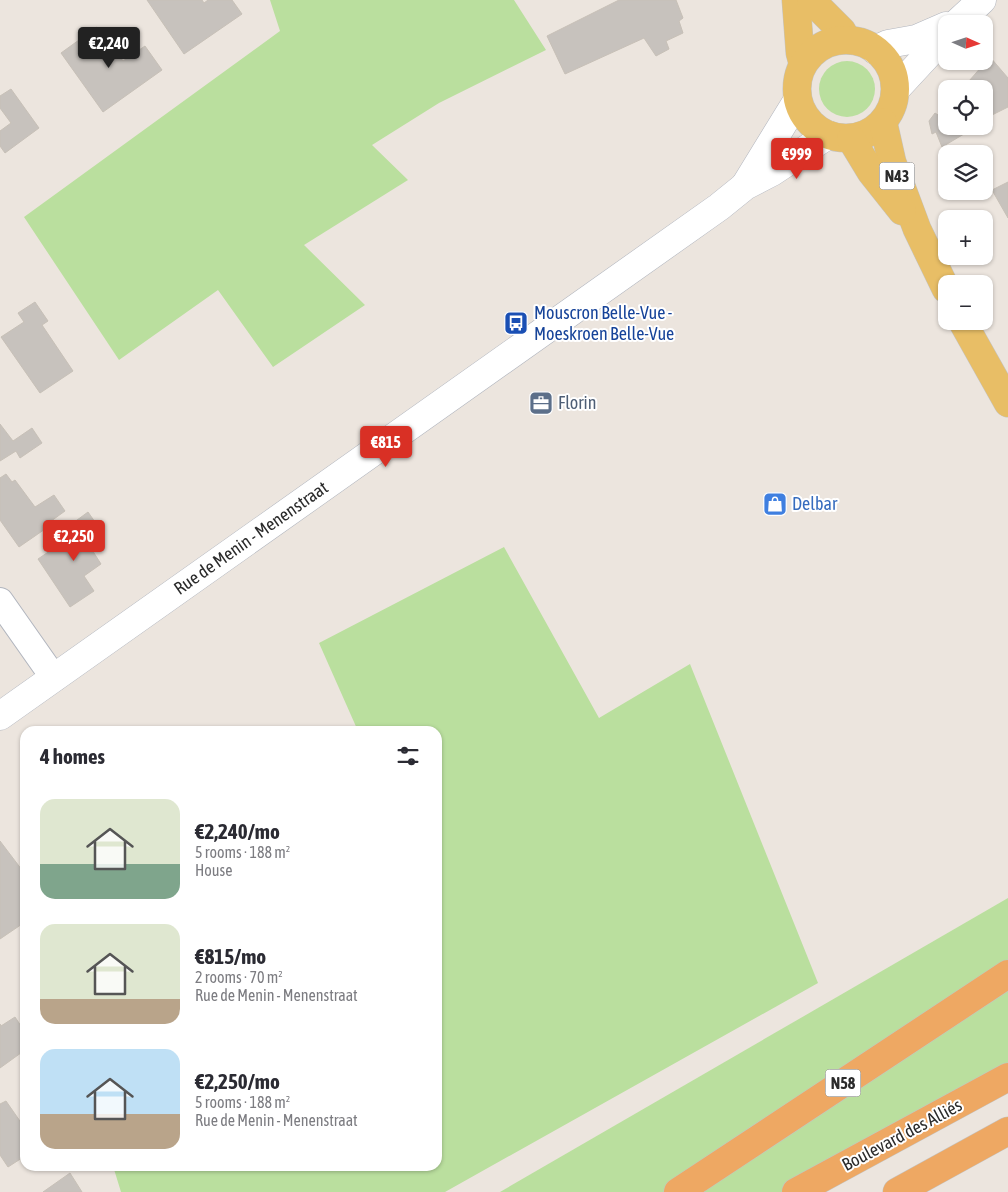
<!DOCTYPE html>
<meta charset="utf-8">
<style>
body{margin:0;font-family:"Asap Condensed",sans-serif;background:#f2f2f3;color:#2b2b33;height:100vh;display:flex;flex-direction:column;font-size:19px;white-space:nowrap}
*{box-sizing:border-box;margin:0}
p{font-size:16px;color:#7c7c81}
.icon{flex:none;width:28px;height:28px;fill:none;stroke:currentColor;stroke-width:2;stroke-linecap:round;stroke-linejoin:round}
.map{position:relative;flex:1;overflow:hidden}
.panel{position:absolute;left:20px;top:726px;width:422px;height:445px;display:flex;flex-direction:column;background:#fff;border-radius:15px;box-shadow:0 1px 4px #0004}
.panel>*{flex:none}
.needle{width:32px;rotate:93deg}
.buttons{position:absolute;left:938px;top:15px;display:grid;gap:10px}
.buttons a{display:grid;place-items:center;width:55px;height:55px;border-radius:10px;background:#fff;box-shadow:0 1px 4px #0004;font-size:25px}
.price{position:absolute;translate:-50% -42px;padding:0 11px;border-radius:5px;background:#d93025;color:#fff;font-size:16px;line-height:32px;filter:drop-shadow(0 1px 2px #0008)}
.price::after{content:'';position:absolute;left:50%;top:30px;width:15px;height:11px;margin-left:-8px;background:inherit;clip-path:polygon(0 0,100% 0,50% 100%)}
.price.selected{background:#222;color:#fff}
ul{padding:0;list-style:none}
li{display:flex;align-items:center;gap:15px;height:125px;padding:0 20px}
li span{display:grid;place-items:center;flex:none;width:140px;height:100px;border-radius:15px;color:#555}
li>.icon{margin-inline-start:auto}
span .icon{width:60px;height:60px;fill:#fffc;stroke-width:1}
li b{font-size:21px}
h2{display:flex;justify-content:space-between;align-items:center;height:60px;padding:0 20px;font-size:21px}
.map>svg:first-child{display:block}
.green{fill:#badf9e}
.building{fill:#c7c2bd;stroke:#c7c0b7}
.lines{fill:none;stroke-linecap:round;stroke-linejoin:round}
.minor-casing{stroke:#b1b5be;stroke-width:28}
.tertiary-casing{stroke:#b1b5be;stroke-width:29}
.secondary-casing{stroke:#b1b5be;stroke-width:29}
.primary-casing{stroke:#c4c4c4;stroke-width:29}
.trunk-casing{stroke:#c4c4c4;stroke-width:29}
.minor{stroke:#fff;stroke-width:26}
.tertiary{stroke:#fff;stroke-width:28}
.secondary{stroke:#fff;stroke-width:28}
.primary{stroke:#e8be66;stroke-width:28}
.trunk{stroke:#eea863;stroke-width:28}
.labels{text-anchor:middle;stroke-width:4;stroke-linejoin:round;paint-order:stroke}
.shield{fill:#fff;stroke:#6b6b6b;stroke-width:1}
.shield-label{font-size:16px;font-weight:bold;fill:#2b2b2b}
.transit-label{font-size:18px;fill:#164399;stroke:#fff;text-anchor:start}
.service-label{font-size:18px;fill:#4e5e75;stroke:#fff;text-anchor:start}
.shop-label{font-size:18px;fill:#366cbe;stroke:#fff;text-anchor:start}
.street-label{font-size:18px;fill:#2b2b2b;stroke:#fff}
</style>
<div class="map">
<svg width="1008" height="1192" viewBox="0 0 1008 1192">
<rect width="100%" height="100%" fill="#ece5de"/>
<g class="green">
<polygon points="270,0 514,0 546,50 439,103 372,145 408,180 304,245 365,305 273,367 218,290 119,360 24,217 280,31"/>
<circle cx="847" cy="89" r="28"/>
<polygon points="504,547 599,718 690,664 818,983 445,1192 121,1192 113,1166 438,1166 438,731 358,731 319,643"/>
<polygon points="1008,898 1008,1077 796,1192 500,1192"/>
</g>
<g class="building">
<polygon points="147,0 202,0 204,3 208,0 232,0 242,14 184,54"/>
<polygon points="619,0 676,0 683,18 679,21 683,33 666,41 669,49 656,56 644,38 565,74 547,36"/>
<polygon points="97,27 123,61 145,46 162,70 103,112 61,53"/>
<polygon points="990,57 1008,78 1008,107 984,119 984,89 962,89"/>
<polygon points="11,89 39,128 5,153 0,146 0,131 11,123 0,108 0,96"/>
<polygon points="946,106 946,126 976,126 975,132 969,131 942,147 936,132 932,134 929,121 935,113 938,115"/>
<polygon points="1008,182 1008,218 992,190"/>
<polygon points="35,302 48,321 42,325 73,371 40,393 1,337 24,322 18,313"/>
<polygon points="0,424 13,441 32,428 42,443 20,458 16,451 0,461"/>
<polygon points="6,474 12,482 15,480 35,507 54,495 65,511 47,524 48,527 19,547 0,520 0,478"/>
<polygon points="88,512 102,532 87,542 101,564 84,576 94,591 70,607 38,559 60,544 63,547 81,535 73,523"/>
<polygon points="0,841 25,874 25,922 0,939"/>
<polygon points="15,1017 25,1032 25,1050 0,1068 0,1024 1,1026"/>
<polygon points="6,1101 22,1124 25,1122 25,1156 8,1167 0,1155 0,1104"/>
<polygon points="70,1173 82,1192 43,1192"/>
</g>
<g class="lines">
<g class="minor-casing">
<polyline id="minor" points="0,601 54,678"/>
</g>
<g class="tertiary-casing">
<g id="tertiary">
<polyline points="746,184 797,101"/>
<polyline points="0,716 719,207 745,186 772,172 828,135"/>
</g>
</g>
<g class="secondary-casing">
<g id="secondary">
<polyline points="956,24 982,0"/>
<polyline points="875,50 888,44 916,39 946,26"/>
<polyline points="896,89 946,35"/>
</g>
</g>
<g class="primary-casing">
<g id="primary">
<polyline points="796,0 800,53 803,64"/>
<polyline points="811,0 842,31 847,40"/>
<circle cx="846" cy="89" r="49"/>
<polyline points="883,122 892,162 917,229 946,289"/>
<polyline points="851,139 871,172 902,211"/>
<polyline points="962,321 1008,403"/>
</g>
</g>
<g class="trunk-casing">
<g id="trunk">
<polyline points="678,1192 1008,974"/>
<polyline points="796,1192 1008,1077"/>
<polyline points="897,1192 1008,1131"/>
</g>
</g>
<use href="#minor" class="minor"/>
<use href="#tertiary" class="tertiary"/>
<use href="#secondary" class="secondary"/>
<use href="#primary" class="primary"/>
<use href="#trunk" class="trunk"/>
</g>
<defs>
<g id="bus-square" transform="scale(1.25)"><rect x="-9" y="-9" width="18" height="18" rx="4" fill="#1a4fb4" stroke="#fff"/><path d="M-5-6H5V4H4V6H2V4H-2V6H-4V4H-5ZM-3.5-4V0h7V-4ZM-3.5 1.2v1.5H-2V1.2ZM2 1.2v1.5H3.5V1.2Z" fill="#fff"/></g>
<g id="office-square" transform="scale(1.25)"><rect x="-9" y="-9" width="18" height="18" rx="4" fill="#5c6f8a" stroke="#fff"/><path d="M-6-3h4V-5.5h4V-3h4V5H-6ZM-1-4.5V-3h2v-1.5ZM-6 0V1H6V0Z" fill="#fff"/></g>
<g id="shop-square" transform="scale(1.25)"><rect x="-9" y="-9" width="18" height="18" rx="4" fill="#3f7fe0" stroke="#fff"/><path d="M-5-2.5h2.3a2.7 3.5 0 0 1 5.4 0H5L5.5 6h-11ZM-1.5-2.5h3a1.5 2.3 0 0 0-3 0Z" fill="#fff"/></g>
</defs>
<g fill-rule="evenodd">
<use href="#bus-square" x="516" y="323"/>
<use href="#office-square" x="541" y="403"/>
<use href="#shop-square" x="775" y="504"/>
</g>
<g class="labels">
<g class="shield">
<rect x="879.5" y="162.5" width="35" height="27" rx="4"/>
<rect x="825.5" y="1069.5" width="35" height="27" rx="4"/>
</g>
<g class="shield-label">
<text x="897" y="182">N43</text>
<text x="843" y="1089">N58</text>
</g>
<g class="transit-label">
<text x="534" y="319">Mouscron Belle-Vue -<tspan x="534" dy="21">Moeskroen Belle-Vue</tspan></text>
</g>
<g class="service-label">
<text x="558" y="409">Florin</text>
</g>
<g class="shop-label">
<text x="792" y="510">Delbar</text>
</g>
<g class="street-label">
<text transform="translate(251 538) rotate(-35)" y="6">Rue de Menin - Menenstraat</text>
<text transform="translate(902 1135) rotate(-28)" y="6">Boulevard des Alliés</text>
</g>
</g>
</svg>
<div class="buttons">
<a><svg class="needle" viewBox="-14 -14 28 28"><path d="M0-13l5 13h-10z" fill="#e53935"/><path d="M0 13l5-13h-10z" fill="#7c7c81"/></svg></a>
<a><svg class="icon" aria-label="locate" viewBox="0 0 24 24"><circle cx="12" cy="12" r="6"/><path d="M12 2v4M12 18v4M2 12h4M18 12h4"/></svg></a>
<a><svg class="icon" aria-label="layers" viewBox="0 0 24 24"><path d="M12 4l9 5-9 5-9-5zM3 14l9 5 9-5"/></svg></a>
<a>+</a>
<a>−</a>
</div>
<b class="price selected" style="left:109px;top:69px">€2,240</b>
<b class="price" style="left:797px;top:180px">€999</b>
<b class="price" style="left:386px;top:468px">€815</b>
<b class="price" style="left:74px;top:562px">€2,250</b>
<section class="panel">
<h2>4 homes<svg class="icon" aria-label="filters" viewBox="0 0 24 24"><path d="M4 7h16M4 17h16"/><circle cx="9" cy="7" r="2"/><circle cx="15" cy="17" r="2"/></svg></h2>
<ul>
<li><span style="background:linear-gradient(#dfe7d0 65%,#7fa58c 0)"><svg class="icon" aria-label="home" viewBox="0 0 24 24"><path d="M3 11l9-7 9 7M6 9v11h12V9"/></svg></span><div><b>€2,240/mo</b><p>5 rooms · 188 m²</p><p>House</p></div></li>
<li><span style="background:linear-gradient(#dfe7d0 75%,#b9a48a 0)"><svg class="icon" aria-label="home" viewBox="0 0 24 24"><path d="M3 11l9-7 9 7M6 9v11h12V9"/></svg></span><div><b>€815/mo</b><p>2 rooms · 70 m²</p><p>Rue de Menin - Menenstraat</p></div></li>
<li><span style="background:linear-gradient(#bfe0f5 65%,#b9a48a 0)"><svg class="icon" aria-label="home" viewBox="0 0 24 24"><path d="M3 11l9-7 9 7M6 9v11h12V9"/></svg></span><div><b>€2,250/mo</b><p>5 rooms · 188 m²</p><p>Rue de Menin - Menenstraat</p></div></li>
</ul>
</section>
</div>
